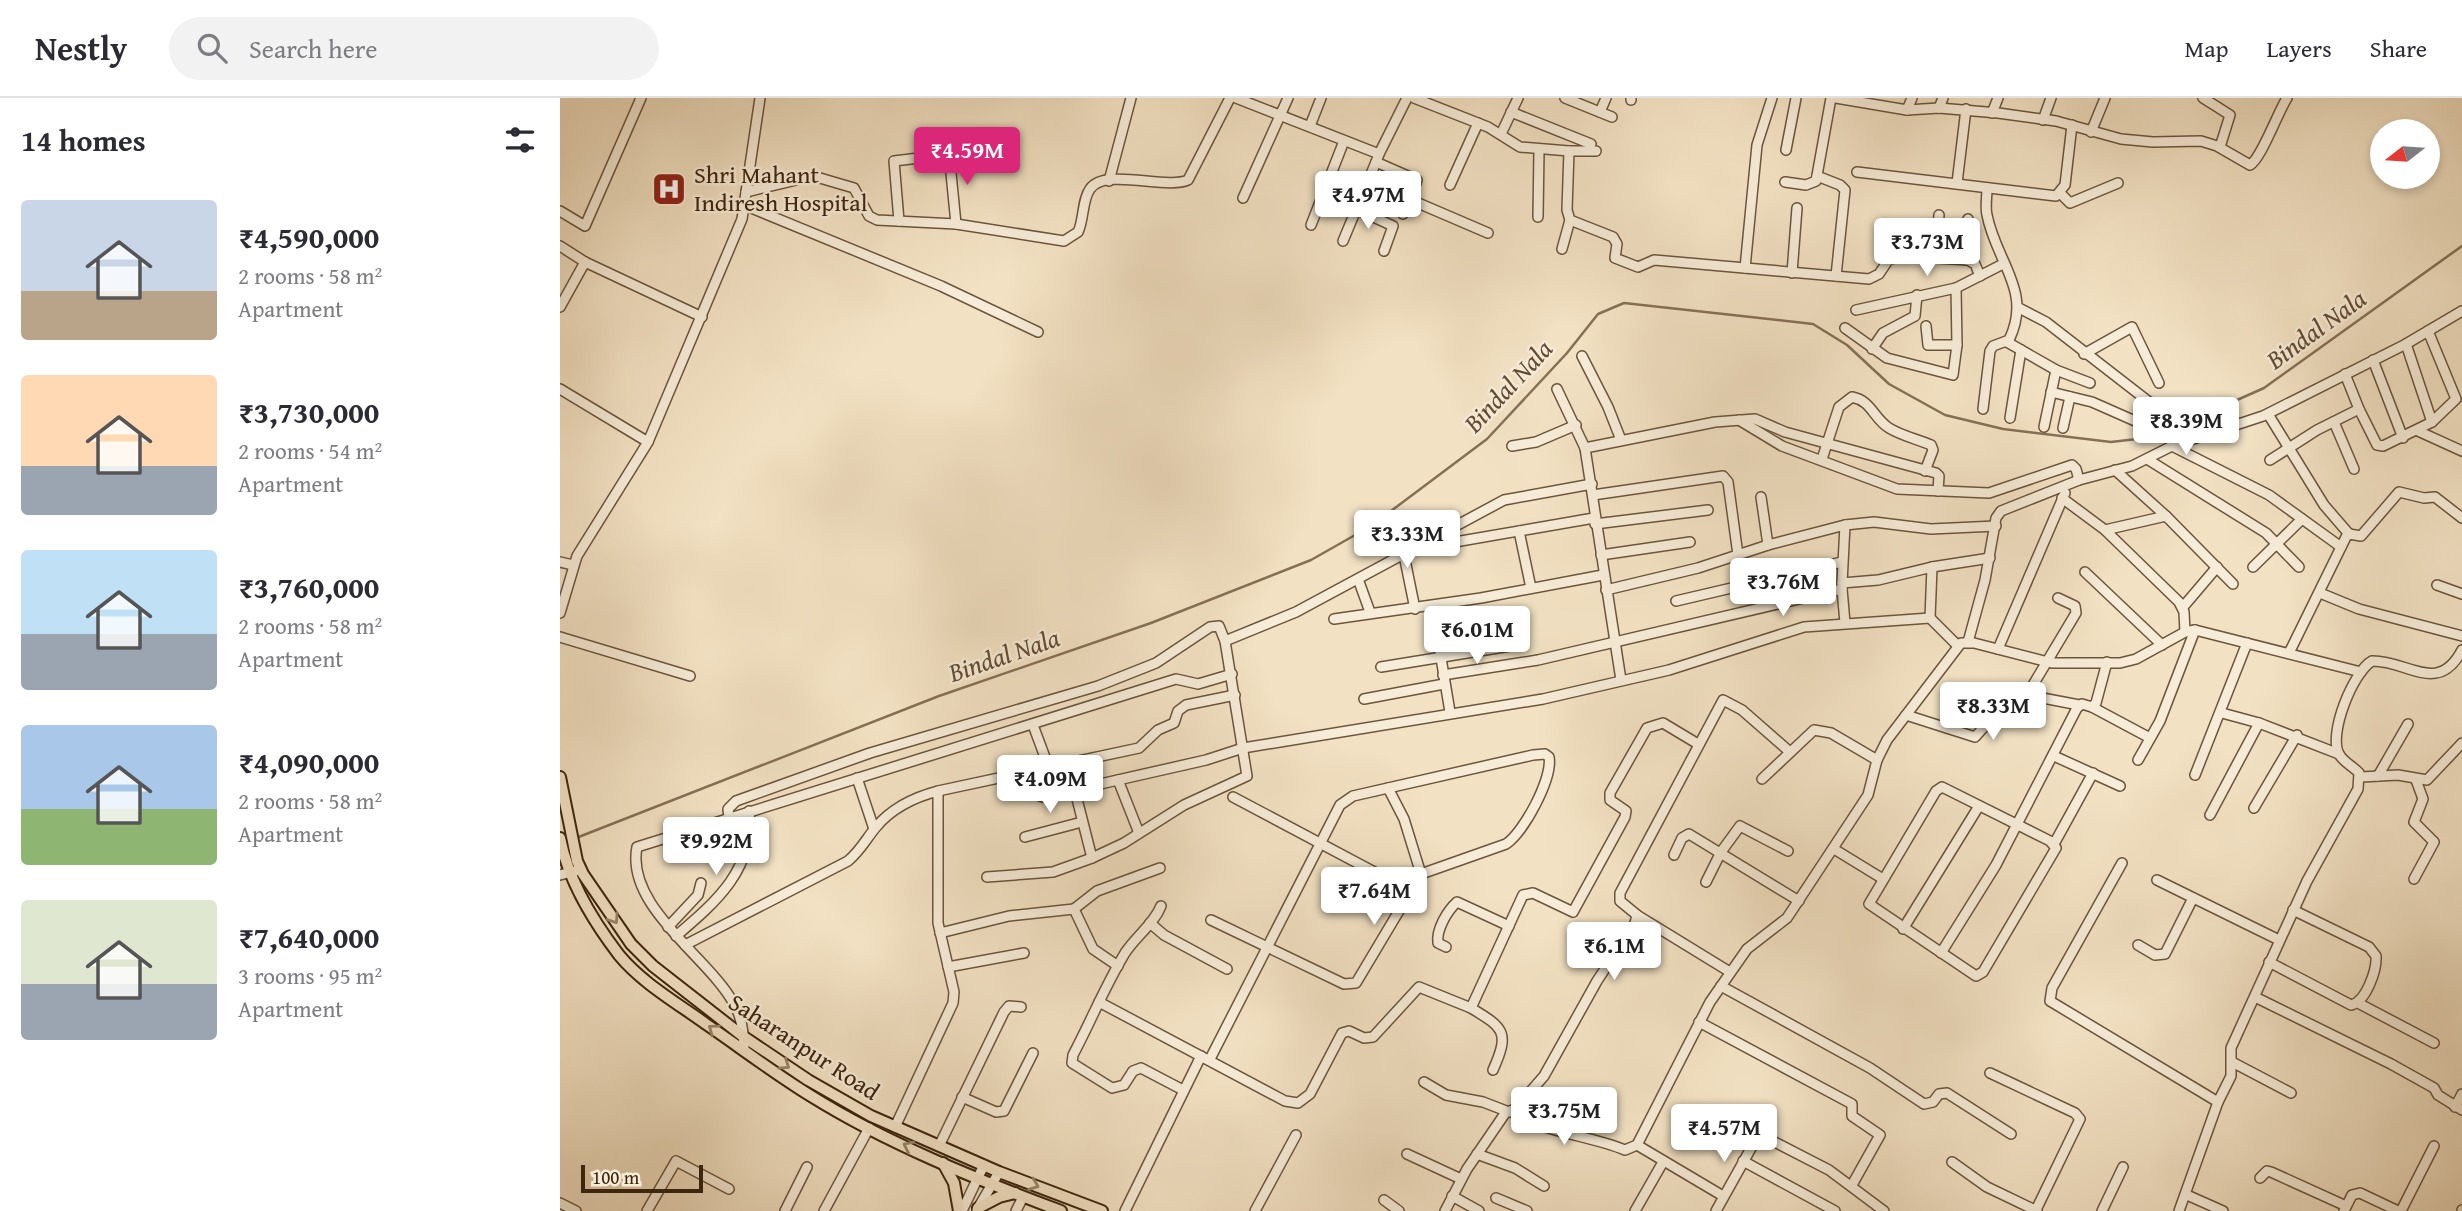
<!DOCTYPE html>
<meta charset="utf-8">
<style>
body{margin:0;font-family:"Gentium Book Plus",serif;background:#f2f2f3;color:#2b2b33;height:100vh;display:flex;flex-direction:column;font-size:26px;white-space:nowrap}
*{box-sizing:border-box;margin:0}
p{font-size:23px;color:#7c7c81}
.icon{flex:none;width:38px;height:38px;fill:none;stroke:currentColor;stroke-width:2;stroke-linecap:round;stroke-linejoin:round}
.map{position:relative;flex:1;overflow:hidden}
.side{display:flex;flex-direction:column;background:#fff;width:560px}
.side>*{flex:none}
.needle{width:46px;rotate:253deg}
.buttons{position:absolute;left:1810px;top:21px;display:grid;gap:14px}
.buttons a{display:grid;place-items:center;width:70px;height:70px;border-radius:50%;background:#fff;box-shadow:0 4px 10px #0003;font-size:35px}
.scale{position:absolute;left:21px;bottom:18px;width:122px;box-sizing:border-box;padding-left:7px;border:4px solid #3e260f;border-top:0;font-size:19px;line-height:24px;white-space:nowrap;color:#3e260f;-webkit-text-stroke:5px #f7ecd8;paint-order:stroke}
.price{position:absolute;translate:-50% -60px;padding:0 16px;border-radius:7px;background:#fff;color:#222;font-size:23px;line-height:46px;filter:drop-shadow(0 2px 4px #0008)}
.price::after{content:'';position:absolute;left:50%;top:42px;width:21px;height:16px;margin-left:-10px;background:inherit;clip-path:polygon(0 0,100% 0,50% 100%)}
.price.selected{background:#db2777;color:#fff}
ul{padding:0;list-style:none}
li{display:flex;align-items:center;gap:21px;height:175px;padding:0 21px}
li span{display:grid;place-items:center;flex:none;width:196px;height:140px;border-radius:7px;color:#555}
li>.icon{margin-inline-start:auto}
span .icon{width:84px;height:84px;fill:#fffc;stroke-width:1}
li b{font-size:30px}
h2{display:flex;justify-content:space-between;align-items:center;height:84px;padding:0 21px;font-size:30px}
header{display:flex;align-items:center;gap:42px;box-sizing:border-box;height:98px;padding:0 35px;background:#fff;border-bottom:2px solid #e1e1e2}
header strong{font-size:33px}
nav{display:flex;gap:38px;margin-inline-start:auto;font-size:24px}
.search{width:490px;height:63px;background:#f2f2f3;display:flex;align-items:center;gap:18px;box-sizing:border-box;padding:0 24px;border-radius:38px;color:#7c7c81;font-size:26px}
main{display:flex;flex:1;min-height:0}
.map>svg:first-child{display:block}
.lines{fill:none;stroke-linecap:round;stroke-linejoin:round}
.stream{stroke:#857056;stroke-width:2.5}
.minor-casing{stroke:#6b553c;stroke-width:12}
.major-casing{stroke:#3e260f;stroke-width:14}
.minor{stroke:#f7ecd8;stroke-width:9}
.major{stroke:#f2e1c3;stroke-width:10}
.oneway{stroke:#988469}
.labels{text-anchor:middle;stroke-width:5;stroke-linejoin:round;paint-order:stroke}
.poi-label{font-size:24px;fill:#3e260f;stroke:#f7ecd8;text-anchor:start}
.street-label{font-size:24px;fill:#3e260f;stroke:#f7ecd8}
.water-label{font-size:26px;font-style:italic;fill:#624b33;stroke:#f7ecd8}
</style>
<header>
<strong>Nestly</strong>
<div class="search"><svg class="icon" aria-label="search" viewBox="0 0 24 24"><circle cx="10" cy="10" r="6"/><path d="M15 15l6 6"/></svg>Search here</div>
<nav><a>Map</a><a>Layers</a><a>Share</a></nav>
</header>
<main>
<section class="side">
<h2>14 homes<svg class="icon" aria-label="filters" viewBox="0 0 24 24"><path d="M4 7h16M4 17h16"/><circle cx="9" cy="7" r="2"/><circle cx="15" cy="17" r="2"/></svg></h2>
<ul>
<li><span style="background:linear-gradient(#c9d6e8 65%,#b9a48a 0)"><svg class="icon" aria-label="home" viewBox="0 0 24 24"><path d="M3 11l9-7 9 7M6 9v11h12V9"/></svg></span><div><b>₹4,590,000</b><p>2 rooms · 58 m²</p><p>Apartment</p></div></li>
<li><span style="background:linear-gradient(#ffd9b3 65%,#9aa5b1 0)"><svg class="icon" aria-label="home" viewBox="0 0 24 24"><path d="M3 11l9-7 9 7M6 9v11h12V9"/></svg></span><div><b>₹3,730,000</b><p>2 rooms · 54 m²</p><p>Apartment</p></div></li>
<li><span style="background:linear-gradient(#bfe0f5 60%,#9aa5b1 0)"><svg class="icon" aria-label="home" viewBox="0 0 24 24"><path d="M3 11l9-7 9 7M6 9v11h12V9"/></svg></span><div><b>₹3,760,000</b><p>2 rooms · 58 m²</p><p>Apartment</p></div></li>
<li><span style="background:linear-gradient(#a9c7e8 60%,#8fb573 0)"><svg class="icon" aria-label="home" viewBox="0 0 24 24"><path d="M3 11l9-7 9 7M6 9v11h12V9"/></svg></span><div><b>₹4,090,000</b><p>2 rooms · 58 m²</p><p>Apartment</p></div></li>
<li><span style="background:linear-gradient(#dfe7d0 60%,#9aa5b1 0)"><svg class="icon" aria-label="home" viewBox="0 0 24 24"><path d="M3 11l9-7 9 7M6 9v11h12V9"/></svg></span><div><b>₹7,640,000</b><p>3 rooms · 95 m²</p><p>Apartment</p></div></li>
</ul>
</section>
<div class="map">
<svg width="1902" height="1113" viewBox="0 0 1902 1113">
<rect width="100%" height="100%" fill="#f2e1c3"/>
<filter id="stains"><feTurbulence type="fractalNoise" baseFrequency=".00286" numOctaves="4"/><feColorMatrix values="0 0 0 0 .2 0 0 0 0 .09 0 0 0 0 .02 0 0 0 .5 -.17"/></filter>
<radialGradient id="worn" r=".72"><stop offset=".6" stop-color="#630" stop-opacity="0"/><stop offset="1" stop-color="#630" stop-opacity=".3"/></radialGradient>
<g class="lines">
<polyline class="stream" points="16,740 379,598 591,525 751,462 811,428 927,341 1007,255 1038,216 1064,205 1253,226 1287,247 1329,286 1385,317 1443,331 1551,344 1594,339 1704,290 1902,148"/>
<g class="minor-casing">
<g id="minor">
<polyline points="676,0 819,56 816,64 857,82 851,102 928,135"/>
<polyline points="854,0 928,29 960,49 1009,53 1007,112 1010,122 1053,139 1057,146 1055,160 1078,169 1094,162 1309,181 1319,176 1329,161 1345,158 1408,162 1415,166 1420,178"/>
<polyline points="1005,0 1052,19"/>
<path d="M1276 0 1347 12 1379 10 1438 15 1496 23 1561 41 1593 44 1641 43 1657 48 1690 67C1701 61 1718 14 1727 0"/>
<polyline points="1643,0 1670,17 1660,49"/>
<polyline points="1071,2 1071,0"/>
<polyline points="1379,10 1383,0"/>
<polyline points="1347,12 1352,0"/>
<polyline points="951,14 1031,46"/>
<polyline points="1040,14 1046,0"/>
<polyline points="1432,15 1438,0"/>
<polyline points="1483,22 1491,0"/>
<polyline points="750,28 761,0"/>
<polyline points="1531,34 1545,0"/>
<polyline points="941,36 958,0"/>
<polyline points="1226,52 1236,0"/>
<polyline points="1009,53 1036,53"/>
<polyline points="819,56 847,0"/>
<polyline points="1297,74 1496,98 1505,87 1512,27"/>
<polyline points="1257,78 1280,87 1285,92 1276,178"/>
<polyline points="549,83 571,0"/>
<polyline points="1225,84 1246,87 1256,83 1271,0"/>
<polyline points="1397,85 1406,11"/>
<polyline points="890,87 918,25"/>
<path d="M186 94 253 78 294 90 309 118 317 122 396 126 504 143 518 134C524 122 522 102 530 91 545 69 606 92 628 82L670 0"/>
<polyline points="1500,95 1510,105 1558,85"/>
<polyline points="683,100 728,0"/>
<polyline points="184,107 381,188 478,234"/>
<polyline points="796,111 833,128 824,153"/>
<polyline points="0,113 25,128 81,0"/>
<polyline points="843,116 851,102"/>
<polyline points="978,119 979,52"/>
<polyline points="339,123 334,63 359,60 383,50 389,55 396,126"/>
<polyline points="751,127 784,43"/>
<polyline points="783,143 816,64"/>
<polyline points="0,148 25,164 142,219"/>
<polyline points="1002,151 1010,122"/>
<polyline points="1375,160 1379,117"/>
<polyline points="1406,162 1408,121"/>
<polyline points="1185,170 1197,47 1212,0"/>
<polyline points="1232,175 1237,110"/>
<polyline points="0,209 25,164"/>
<polyline points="1459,210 1486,224 1615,324"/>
<polyline points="1296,212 1396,190 1443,166"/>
<polyline points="1366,228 1368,247 1397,247"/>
<polyline points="1285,230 1327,260 1393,277 1397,247 1396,190"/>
<polyline points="1447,244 1496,272 1530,285"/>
<polyline points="1846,246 1872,324"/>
<polyline points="1312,251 1323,235 1355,218 1357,197"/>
<polyline points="1524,256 1572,229 1599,285"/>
<polyline points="1022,258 1048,309 1061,342"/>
<polyline points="1813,262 1843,340"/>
<polyline points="0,291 88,344"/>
<polyline points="997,291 1025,350 1061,582"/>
<polyline points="1491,294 1532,304 1591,330"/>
<path d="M1423 311 1430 253 1433 248 1449 242C1473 193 1436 164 1427 117 1425 109 1427 99 1427 90"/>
<polyline points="1799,311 1817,347 1823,348 1872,324 1896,301 1868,233"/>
<polyline points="1708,316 1764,407 1789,436"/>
<polyline points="1450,320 1461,252"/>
<polyline points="1179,322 1222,348 1337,391 1429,395 1512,367 1516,371 1519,382"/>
<polyline points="1774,324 1794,371"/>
<polyline points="1484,329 1496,272"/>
<polyline points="1503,330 1510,299"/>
<polyline points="1858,333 1902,353"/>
<polyline points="952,348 976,344 1016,327"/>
<polyline points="1612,348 1709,397 1781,449"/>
<polyline points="1025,350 1155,324 1195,321 1225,334 1376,375 1379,378 1378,393"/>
<path d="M1262 361 1279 309 1292 299C1312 303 1313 320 1329 330 1342 338 1357 341 1371 347L1373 352 1365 373"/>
<polyline points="1587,361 1706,435 1739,469"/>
<polyline points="1710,362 1757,332 1799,311 1785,276"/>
<polyline points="1555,372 1606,418"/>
<polyline points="1033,397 1163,378 1168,384 1178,457"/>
<polyline points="1201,399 1208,447"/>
<polyline points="1502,400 1545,432 1619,504 1624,514 1625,534"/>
<polyline points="1035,426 1148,412"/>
<polyline points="1545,432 1606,418 1673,486"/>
<polyline points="959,433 971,490"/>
<polyline points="866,449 1034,420"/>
<polyline points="844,457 855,511"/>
<polyline points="1041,457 1130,444"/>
<polyline points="0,464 13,467"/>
<polyline points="1372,469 1430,460"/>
<polyline points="1693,469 1742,421"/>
<polyline points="1525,474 1602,547"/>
<polyline points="798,481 810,514"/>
<polyline points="1282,485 1285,427"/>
<polyline points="1877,487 1902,496"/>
<polyline points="1282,491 1285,525"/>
<polyline points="1046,492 1138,470 1208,447 1285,427 1314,424 1371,431 1436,428"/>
<polyline points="1760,495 1799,511 1902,538"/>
<polyline points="1116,503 1282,464"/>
<polyline points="1623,509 1657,469"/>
<polyline points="0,515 17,458 88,344 182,121 200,0"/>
<polyline points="774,521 921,500 1043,477"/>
<polyline points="877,536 890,614"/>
<polyline points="0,539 130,578"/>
<polyline points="1408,544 1425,482 1436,420 1441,413 1519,382 1572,368 1612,348 1703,318 1846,246 1902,213"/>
<polyline points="1438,551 1505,395"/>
<polyline points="1729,555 1786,439 1789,436 1801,438 1839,394 1864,400 1875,399 1902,420"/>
<polyline points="821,569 950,548"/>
<polyline points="883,577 978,562 1282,491 1282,485 1318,482 1372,469 1370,520"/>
<polyline points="1467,597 1516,515 1515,508 1498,500"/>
<polyline points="804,601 884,586"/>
<polyline points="1532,609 1590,640"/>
<polyline points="1662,615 1699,625"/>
<polyline points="1346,617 1415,639 1452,598 1467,597 1519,607"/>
<polyline points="473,627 489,670"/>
<polyline points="1494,658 1560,688"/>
<polyline points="1578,662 1600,623 1635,532"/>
<polyline points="461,676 469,694 483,699 646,662 683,650 983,601 1109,572 1244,529 1370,520 1398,548"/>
<polyline points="1635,677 1687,545"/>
<polyline points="1818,678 1848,626"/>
<polyline points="1801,679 1838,677 1867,682 1902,645"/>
<polyline points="297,680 314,731"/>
<polyline points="1202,681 1254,632 1271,635 1317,662"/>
<polyline points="558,682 579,735"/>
<polygon points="1382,689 1490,743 1496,750 1423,874 1416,878 1309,806 1376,693"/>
<polyline points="515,693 532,760"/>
<polyline points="673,699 852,794"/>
<polyline points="1694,710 1737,637"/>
<polyline points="1650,717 1699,625 1779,656"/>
<polyline points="169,720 168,711 176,703 310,655 538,588 596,565 650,529 659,528 665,543"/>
<polyline points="465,739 522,724"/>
<polyline points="1494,746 1533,675"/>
<polyline points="1274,751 1323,781"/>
<polyline points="1114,757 1122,740 1129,736 1239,803"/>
<polyline points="1562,765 1492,890 1490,903 1658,1004"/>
<polyline points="0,777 16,773"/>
<polyline points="427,779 493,774 532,760 564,745 624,707 687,678 665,543 736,514 944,402 1032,386"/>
<polyline points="1854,781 1874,744 1854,724 1863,701 1856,682"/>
<polyline points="1597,782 1719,842"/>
<polyline points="1146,784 1161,754 1180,728 1228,753"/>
<path d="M601 808C594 826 576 838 565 855 545 888 531 923 513 957L512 965 552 990 564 987 573 973 581 970 623 992"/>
<polyline points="1077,817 1170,874"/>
<polyline points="651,822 784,886 796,885 861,776 844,721 828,690"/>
<polyline points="590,825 604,837 667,871"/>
<polyline points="108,829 138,797 141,785"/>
<polyline points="1343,831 1419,708"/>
<polyline points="380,835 449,818 514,811"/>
<path d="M116 838C156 804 195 771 189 713"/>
<path d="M125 847 288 763C301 752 306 741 316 729 332 710 355 699 378 693L579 650 598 632 614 625 618 613 626 607 675 597"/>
<polyline points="1578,847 1595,857 1605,856 1633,800"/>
<path d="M886 849 878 845C876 832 887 813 897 804L949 828"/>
<polyline points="1381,855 1436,767 1517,610 1522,606 1532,609 1536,605 1547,564"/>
<path d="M1709 864 1791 907C1806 904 1817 872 1816 858L1809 849 1733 812"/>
<polyline points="558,868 533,851 514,811 537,793 600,770"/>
<polyline points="388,869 464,855"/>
<polyline points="1161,888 1310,970 1364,1006 1373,1004 1379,996 1387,995 1451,1036"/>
<polyline points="1695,899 1831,966 1874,990 1878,997 1902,1012"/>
<polyline points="539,904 725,1003 738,1005 750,996 782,935 789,933 804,940 813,939 859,889 911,910 963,797 973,795 1013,814 1065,719 1066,713 1050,702 1050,695 1087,630 1103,625 1138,646"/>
<polyline points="1798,905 1874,945"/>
<path d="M911 910C944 930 950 934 933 972"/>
<polyline points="1139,924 1292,1006 1292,1018 1320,1037 1292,1087"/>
<path d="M184 953C184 937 182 919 174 906 150 860 65 809 77 749L616 581 638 586 672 576"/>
<path d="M650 961 780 707 793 698 973 657 985 656 989 659C993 680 964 734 946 746L861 776"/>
<polyline points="1672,964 1731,995"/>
<polyline points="1430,975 1515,1015 1520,1021 1476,1112"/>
<polyline points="864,984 886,997 923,1004 949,1014 956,1010 984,978 1037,883 1075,825 1077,817 1060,803 1060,795 1163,602 1182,612 1230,654"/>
<polyline points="402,999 436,1014 444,1013 473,955"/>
<polyline points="1895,1009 1902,996"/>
<path d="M951 1013C979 1034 1030 1037 1065 1052L1077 1047 1150 904 1187 851 1227 820 1308 697 1317 662 1327 642 1401 545H1414L1492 565H1560L1576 561 1625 534 1635 532 1801 574"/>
<polyline points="335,1029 393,905 394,894 378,825 378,693"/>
<polyline points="380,1046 444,914 449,908 461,909"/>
<polyline points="1077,1047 1163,1098"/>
<polyline points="847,1056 901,1081"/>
<polyline points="917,1056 955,1070 984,1088"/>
<polyline points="1183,1063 1275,1113"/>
<polyline points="1392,1064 1427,1089 1477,1113"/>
<polyline points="1700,1080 1707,1073 1711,1074 1786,1108"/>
<polyline points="1627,1097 1663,1113"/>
<polyline points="892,1098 919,1113"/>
<polyline points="936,1100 967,1113"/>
<polyline points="824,1102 839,1113"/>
<polyline points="0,1105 16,1113"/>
<polyline points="417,1112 439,1074"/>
<polyline points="87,1113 116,1063 169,1091"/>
<polyline points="225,1113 247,1069"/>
<polyline points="264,1113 309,1030"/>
<polyline points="402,1113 424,1067"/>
<polyline points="456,1113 463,1099"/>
<polyline points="565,1113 641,958"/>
<polyline points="695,1113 736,1037"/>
<polyline points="885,1113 907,1071 946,1014"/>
<polyline points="1075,1113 1103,1064"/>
<polyline points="1156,1113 1195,1043 1203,1038 1269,1072 1324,1113"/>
<polyline points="1542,1113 1563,1069"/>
<path d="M1619 1113 1658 1004 1671 978V950L1747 783 1798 691 1799 675C1793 668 1783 664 1779 656 1768 636 1793 574 1812 563 1847 562 1878 598 1902 552"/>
<polyline points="1784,1113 1792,1097 1800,1095 1838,1113"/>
<polyline points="1841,1113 1874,1048"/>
<polyline points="1902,1113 1902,1112"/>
</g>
</g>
<g class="major-casing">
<g id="major">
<polyline points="0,679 17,763 23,776 71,846 93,868 184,939 248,982 311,1018 439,1074 542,1113"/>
<path d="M0 740C8 782 33 823 59 857 82 885 117 905 146 926 181 950 215 976 251 998 328 1046 416 1081 501 1113"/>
<polyline points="383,1065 394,1085 399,1113"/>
<polyline points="418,1110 439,1099 455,1095"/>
</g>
</g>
<use href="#minor" class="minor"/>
<use href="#major" class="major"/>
</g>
<defs><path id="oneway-chevron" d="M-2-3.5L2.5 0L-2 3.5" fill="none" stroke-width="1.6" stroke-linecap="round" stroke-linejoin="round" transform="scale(1.75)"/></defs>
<g class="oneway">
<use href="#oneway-chevron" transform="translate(54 821) rotate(56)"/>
<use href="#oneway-chevron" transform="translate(153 931) rotate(-144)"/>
<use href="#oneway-chevron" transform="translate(225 967) rotate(34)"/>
<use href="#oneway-chevron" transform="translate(348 1048) rotate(-154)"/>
<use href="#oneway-chevron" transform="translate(474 1087) rotate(21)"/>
</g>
<defs>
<g id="hospital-square" transform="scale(1.75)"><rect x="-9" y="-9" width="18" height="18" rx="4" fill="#8f2418" stroke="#f7ecd8"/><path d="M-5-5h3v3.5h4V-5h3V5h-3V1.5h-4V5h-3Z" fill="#fff"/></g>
</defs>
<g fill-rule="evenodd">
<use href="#hospital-square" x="109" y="91"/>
</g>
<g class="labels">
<g class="poi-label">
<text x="134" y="85">Shri Mahant<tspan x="134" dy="28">Indiresh Hospital</tspan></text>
</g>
<g class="street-label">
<text transform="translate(244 949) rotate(33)" y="8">Saharanpur Road</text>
</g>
<g class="water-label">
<text transform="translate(1756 231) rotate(-36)" y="9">Bindal Nala</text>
<text transform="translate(948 288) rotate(-47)" y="9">Bindal Nala</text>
<text transform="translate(444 557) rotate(-19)" y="9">Bindal Nala</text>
</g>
</g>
<rect width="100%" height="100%" filter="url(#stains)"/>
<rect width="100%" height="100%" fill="url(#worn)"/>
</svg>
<div class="buttons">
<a><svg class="needle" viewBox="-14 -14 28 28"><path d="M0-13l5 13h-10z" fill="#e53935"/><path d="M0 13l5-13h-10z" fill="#7c7c81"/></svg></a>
</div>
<div class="scale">100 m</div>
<b class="price selected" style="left:407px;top:89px">₹4.59M</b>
<b class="price" style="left:808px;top:133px">₹4.97M</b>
<b class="price" style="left:1367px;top:180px">₹3.73M</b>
<b class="price" style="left:1626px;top:359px">₹8.39M</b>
<b class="price" style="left:847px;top:472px">₹3.33M</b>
<b class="price" style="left:1223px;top:520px">₹3.76M</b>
<b class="price" style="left:917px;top:568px">₹6.01M</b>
<b class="price" style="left:1433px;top:644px">₹8.33M</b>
<b class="price" style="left:490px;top:717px">₹4.09M</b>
<b class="price" style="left:156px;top:779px">₹9.92M</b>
<b class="price" style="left:814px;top:829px">₹7.64M</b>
<b class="price" style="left:1054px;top:884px">₹6.1M</b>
<b class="price" style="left:1004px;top:1049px">₹3.75M</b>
<b class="price" style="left:1164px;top:1066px">₹4.57M</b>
</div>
</main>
